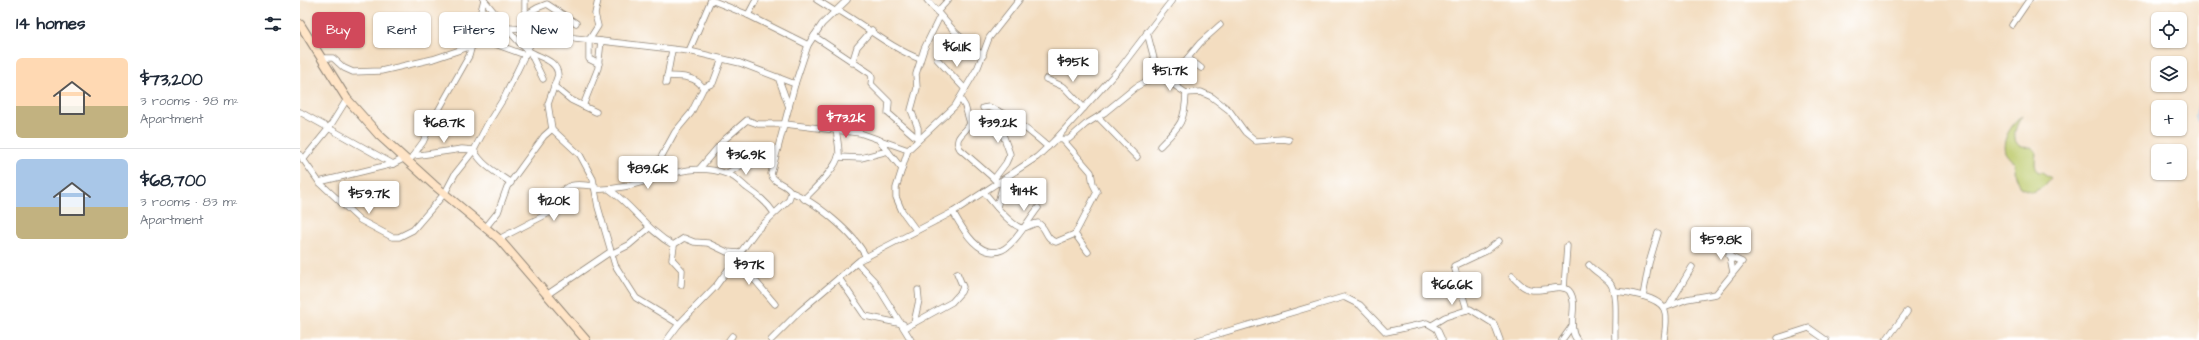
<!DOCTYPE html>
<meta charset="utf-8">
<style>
body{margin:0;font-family:"Architects Daughter",sans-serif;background:#f2f2f3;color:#1f2937;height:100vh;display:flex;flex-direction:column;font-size:15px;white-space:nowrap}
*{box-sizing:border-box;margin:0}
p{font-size:13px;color:#747a83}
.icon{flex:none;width:22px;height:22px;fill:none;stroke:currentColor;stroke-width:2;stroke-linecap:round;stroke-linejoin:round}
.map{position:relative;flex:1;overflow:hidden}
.panel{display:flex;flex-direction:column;background:#fff;width:300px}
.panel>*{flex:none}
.hud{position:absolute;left:12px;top:12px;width:380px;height:36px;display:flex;gap:8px}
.tools{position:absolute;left:1851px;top:12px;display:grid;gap:8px}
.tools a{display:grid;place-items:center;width:36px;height:36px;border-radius:6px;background:#fff;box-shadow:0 1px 3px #0004;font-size:20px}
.price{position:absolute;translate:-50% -34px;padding:0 9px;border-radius:4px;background:#fff;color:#222;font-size:13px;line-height:26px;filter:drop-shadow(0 1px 2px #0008)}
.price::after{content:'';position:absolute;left:50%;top:24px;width:12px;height:9px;margin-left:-6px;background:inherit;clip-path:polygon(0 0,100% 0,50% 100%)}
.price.on{background:#d1495b;color:#fff}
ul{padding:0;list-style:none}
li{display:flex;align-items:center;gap:12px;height:100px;padding:0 16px}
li+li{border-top:1px solid #e0e1e3}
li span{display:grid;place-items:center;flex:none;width:112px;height:80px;border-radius:6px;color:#555}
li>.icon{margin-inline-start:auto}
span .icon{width:48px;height:48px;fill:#fffc;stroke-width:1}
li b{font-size:17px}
h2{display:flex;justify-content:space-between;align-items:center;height:48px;padding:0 16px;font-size:17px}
.chip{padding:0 14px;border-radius:6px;background:#fff;box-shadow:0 1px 3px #0004;font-size:14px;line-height:36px}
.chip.on{background:#d1495b;color:#fff}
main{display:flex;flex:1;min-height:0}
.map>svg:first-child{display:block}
.green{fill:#bdca6c;stroke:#747a4c}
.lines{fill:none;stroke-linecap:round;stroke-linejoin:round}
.stream{stroke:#77beef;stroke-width:1.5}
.street-casing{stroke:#8f8476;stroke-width:7}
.secondary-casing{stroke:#8f8476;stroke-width:10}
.street{stroke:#fff;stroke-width:5.5}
.secondary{stroke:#ffe4c6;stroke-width:8}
</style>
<main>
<section class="panel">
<h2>14 homes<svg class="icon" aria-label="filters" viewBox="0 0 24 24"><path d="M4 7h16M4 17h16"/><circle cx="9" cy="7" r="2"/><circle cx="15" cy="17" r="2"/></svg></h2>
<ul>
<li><span style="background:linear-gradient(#ffd9b3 60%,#c2b280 0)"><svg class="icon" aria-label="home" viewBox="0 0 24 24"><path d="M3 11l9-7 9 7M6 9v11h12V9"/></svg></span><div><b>$73,200</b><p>3 rooms · 98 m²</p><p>Apartment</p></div></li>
<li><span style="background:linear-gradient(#a9c7e8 60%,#c2b280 0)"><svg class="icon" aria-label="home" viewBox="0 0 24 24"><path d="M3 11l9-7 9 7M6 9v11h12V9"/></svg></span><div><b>$68,700</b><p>3 rooms · 83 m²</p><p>Apartment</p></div></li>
</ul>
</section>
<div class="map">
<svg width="1899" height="340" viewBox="0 0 1899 340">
<rect width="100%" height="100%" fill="#fff"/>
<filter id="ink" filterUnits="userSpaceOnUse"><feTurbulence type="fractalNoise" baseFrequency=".025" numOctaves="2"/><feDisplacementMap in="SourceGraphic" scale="8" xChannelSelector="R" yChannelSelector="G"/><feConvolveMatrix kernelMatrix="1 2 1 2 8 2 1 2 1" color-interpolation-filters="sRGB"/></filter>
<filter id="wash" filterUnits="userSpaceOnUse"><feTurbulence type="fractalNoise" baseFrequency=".012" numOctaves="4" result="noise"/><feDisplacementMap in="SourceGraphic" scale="16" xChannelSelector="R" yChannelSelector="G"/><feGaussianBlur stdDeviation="0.9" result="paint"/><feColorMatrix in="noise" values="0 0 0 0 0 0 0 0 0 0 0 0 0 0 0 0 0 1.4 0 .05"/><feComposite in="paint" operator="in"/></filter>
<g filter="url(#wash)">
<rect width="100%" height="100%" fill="#f3ddc0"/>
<path class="green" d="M1722 116C1713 128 1709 151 1731 147L1736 151C1736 160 1733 164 1738 172H1742L1751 178 1743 187 1733 192 1721 188 1714 171 1715 164C1712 160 1707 156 1705 152 1701 139 1713 123 1722 116Z"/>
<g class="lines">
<polyline class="stream" points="1899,101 1896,117 1899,123"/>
</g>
</g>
<g filter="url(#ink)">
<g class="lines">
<g class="street-casing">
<g id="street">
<path d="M184 0C194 11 219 46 229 51 240 58 257 60 258 75L248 104 252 129 280 155 293 179 298 207 315 265 336 298 379 324"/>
<polyline points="225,0 225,29 229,46"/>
<polyline points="298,0 295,14 298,26 289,40 289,59 299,64"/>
<polyline points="411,0 446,14 508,45"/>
<polyline points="517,0 536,12"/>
<polyline points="627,0 656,33 683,56"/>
<path d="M538 10C567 27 589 47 620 59"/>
<polyline points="637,12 648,0"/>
<polyline points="448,15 456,0"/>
<polyline points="224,16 237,8 247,4 276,23"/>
<polyline points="1712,25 1729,0"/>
<polyline points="847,32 858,74"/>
<polyline points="514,36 571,74 572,78 571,84 589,102 588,113 618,139"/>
<polyline points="187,41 208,28 246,30 275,38 389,51 440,63 495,84"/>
<polyline points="389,51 411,0"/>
<polyline points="230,52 243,79"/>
<polyline points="22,58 33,58 44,68 53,72 81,71 133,59 187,41 225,55"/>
<polyline points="888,58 901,68"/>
<polyline points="637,59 665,89"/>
<polyline points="552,63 557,47 572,30"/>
<polyline points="478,77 489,107"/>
<polyline points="854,77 886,60 900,43 920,25"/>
<polyline points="746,79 764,87 784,108"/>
<polyline points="366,83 372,50"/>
<polyline points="254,86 271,100 296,112"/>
<polyline points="403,88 413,83 422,59"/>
<path d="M660 98 665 106 670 123C667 133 652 136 660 149L699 183"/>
<polyline points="283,106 298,68 301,41"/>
<path d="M683 108 689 107C709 114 732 133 748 147"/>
<polyline points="0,112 93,164"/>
<polyline points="798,117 837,157"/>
<polyline points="618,139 618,128 611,110 617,88 616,74 624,49 640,16"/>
<polyline points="579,140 602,169"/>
<polyline points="755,140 769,139 786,124 804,113 836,87 854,77 868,81 886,93 901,92 912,97 929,110 945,132 956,141 983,139 989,140"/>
<path d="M860 146C880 126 885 122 886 93"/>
<polyline points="0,155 19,182 60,220 92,237 99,237 113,230 145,193 155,174 174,150 187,125 205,96 237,30"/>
<path d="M113 156 162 149 174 150C181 165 198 174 211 183"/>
<polyline points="538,157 561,158 588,151"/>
<polyline points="3,160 29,128 47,99"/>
<polyline points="109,161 123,142 133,120 169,56 184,0"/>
<polyline points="400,168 424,140 447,120 458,124 485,124 560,133 608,150"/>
<path d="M427 173C443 166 456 153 474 160"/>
<polyline points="694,179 706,163 710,154 702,132 698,111"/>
<path d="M348 181 375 132 391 113 403 89C399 76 378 76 367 76"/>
<polyline points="19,182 93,164 105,158"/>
<path d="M295 189C344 192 380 157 427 174 435 176 441 183 447 188 457 195 467 202 474 213"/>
<path d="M310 190C333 206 348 231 373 245L384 238 394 242 408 243 427 252 439 253"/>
<path d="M491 192C515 201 555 234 566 257"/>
<path d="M684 192C691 200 712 228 723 228 729 227 733 223 738 223 747 228 745 239 756 242L775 234 797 192 793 184 791 172 764 141"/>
<path d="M504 199C514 189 537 168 539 154 539 146 537 137 536 129"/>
<polyline points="697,207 704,180"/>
<path d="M653 212C662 228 679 260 702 250 715 244 729 219 738 208"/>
<polyline points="186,227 198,212 207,187 244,136 252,129"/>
<polyline points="616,230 602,211 596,197 596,188 608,150 655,106 678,67 689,38 719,0"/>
<polyline points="775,234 788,252"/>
<path d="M199 239 253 211C256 206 257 201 259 196 266 181 281 185 295 186"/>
<polyline points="374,246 372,259 382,270 381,285"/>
<polyline points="1428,247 1433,272"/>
<polyline points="311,254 329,245 349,228"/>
<polyline points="436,258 475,304"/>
<polyline points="557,263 575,282 611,340"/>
<path d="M1289 265C1295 272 1304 276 1310 283 1318 293 1314 326 1315 340"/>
<path d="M1212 276C1216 280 1221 286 1226 288 1238 295 1264 281 1270 292 1279 306 1266 326 1277 340"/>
<polyline points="539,278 565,316 603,324"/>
<polyline points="1264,288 1267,246"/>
<path d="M1315 291C1327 292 1359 297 1364 309 1368 317 1365 331 1364 340"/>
<polyline points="248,294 310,252"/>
<polyline points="1343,296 1349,263 1358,233"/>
<polyline points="1370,304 1392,267"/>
<polyline points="1364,308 1387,299 1416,294 1442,262 1429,256"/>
<polyline points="1167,310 1154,266 1186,251 1199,241"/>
<polyline points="614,323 619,300 618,290"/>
<polyline points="1132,325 1145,317 1170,309 1194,324 1200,340"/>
<polyline points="605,328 652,302 661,292 663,287 657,273"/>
<polyline points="1478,338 1509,328 1526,340"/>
<path d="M367 340 379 324 416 286 456 231 489 200 491 192C486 183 474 184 471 174L495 84 508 45 522 24 547 0"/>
<polyline points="429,340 432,336"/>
<polyline points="471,340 500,311 560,260 653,212 737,157 755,140 821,67 872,0"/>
<polyline points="898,340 1044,297 1060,305 1086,332 1127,323 1137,329 1142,340"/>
<polyline points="1262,340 1272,326"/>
<polyline points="1586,340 1607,312"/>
</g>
</g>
<g class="secondary-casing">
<polyline id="secondary" points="0,24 47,99 79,135 134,185 199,239 286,340"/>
</g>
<use href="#street" class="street"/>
<use href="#secondary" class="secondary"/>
</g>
</g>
</svg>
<div class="tools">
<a><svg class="icon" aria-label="locate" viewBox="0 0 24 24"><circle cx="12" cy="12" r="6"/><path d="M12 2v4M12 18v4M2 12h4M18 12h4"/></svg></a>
<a><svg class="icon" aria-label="layers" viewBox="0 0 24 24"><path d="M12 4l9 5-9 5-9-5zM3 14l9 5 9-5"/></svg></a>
<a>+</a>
<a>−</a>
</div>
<b class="price" style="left:657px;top:68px">$61.1K</b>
<b class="price" style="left:773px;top:83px">$95K</b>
<b class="price" style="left:870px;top:92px">$51.7K</b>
<b class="price on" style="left:546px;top:139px">$73.2K</b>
<b class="price" style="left:144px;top:144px">$68.7K</b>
<b class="price" style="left:698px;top:144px">$39.2K</b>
<b class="price" style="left:446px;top:176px">$36.9K</b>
<b class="price" style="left:348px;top:190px">$89.6K</b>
<b class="price" style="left:724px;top:212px">$114K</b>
<b class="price" style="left:69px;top:215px">$59.7K</b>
<b class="price" style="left:254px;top:222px">$120K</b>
<b class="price" style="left:1421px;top:261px">$59.8K</b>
<b class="price" style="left:449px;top:286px">$97K</b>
<b class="price" style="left:1152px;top:306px">$66.6K</b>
<div class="hud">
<a class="chip on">Buy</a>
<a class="chip">Rent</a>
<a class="chip">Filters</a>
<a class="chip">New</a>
</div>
</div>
</main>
